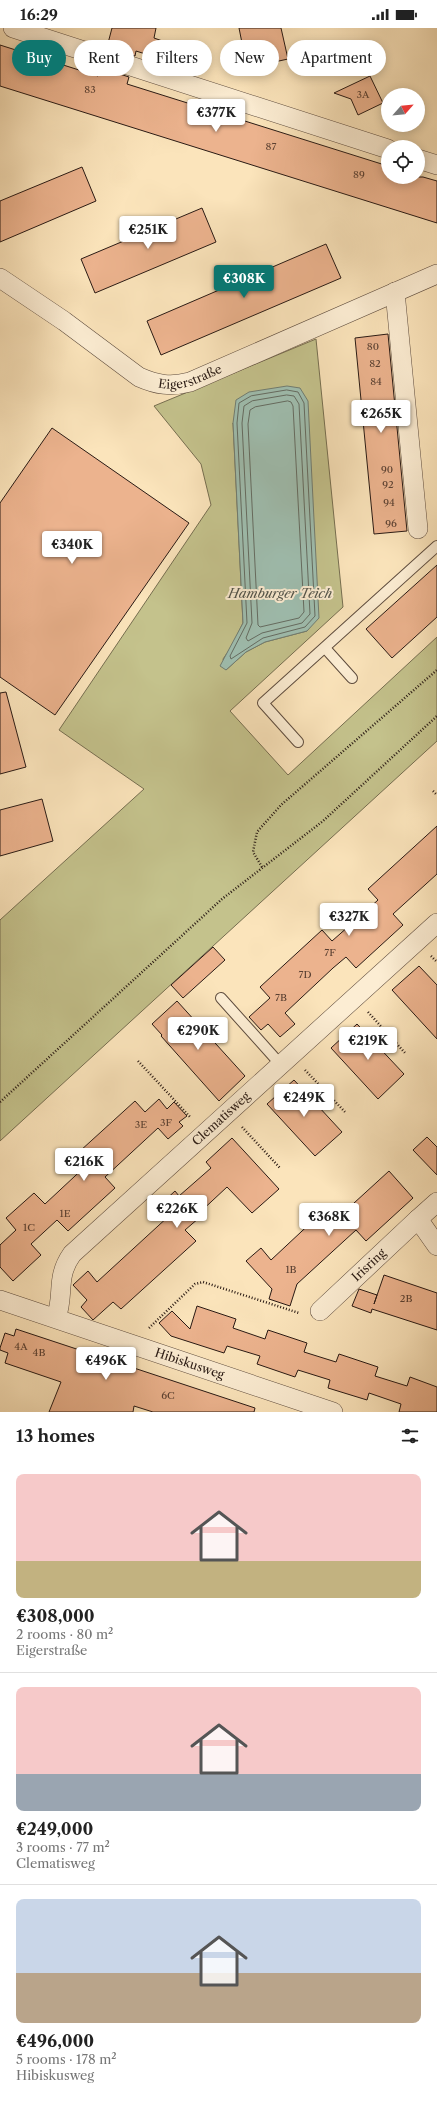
<!DOCTYPE html>
<meta charset="utf-8">
<style>
body{margin:0;font-family:"Libre Caslon Text",serif;background:#f6f6f6;color:#222;height:100vh;display:flex;flex-direction:column;font-size:15px;white-space:nowrap}
*{box-sizing:border-box;margin:0}
p{font-size:13px;color:#767676}
.icon{flex:none;width:22px;height:22px;fill:none;stroke:currentColor;stroke-width:2;stroke-linecap:round;stroke-linejoin:round}
.map{position:relative;height:1384px;overflow:hidden}
.drawer{display:flex;flex-direction:column;background:#fff;flex:1}
.drawer>*{flex:none}
.hud{position:absolute;left:12px;top:12px;width:413px;height:36px;display:flex;gap:8px}
.needle{width:26px;rotate:63deg}
.controls{position:absolute;left:381px;top:60px;display:grid;gap:8px}
.controls a{display:grid;place-items:center;width:44px;height:44px;border-radius:50%;background:#fff;box-shadow:0 2px 10px #0003;font-size:20px}
.price{position:absolute;translate:-50% -34px;padding:0 9px;border-radius:4px;background:#fff;color:#222;font-size:13px;line-height:26px;filter:drop-shadow(0 1px 2px #0008)}
.price::after{content:'';position:absolute;left:50%;top:24px;width:12px;height:9px;margin-left:-6px;background:inherit;clip-path:polygon(0 0,100% 0,50% 100%)}
.price.active{background:#0f766e;color:#fff}
ul{padding:0;list-style:none}
li{display:grid;align-content:center;gap:8px;height:212px;padding:0 16px}
li+li{border-top:1px solid #e0e0e0}
li span{display:grid;place-items:center;height:124px;border-radius:8px;color:#555}
li>.icon{margin-inline-start:auto}
span .icon{width:72px;height:72px;fill:#fffc;stroke-width:1}
li b{font-size:17px}
h2{display:flex;justify-content:space-between;align-items:center;height:48px;padding:0 16px;font-size:17px}
.chip{padding:0 14px;border-radius:18px;background:#fff;box-shadow:0 2px 10px #0003;font-size:14px;line-height:36px}
.chip.active{background:#0f766e;color:#fff}
.status{display:flex;justify-content:space-between;align-items:center;height:28px;padding:0 20px;background:#fff;direction:ltr}
.status svg{height:11px;fill:currentColor}
.map>svg:first-child{display:block}
.green{fill:#c4c28c;stroke:#766e50;fill-rule:evenodd}
.water{fill:#9fbfb1;stroke:#707d72}
.lines{fill:none;stroke-linecap:round;stroke-linejoin:round}
.shore{stroke:#646c62;stroke-width:1}
.building{fill:#ecb38e;stroke:#291a14}
.service-casing{stroke:#5e4c3e;stroke-width:12}
.minor-casing{stroke:#5e4c3e;stroke-width:20}
.path{stroke:#291a14;stroke-width:2.5;stroke-dasharray:1 2;stroke-linecap:butt}
.service{stroke:#fcedd3;stroke-width:10}
.minor{stroke:#fcedd3;stroke-width:19}
.labels{text-anchor:middle;stroke-width:4;stroke-linejoin:round;paint-order:stroke}
.number-label{font-size:10px;fill:#5a4032}
.street-label{font-size:12px;fill:#291a14;stroke:#fcedd3}
.water-label{font-size:13px;font-style:italic;fill:#52544b;stroke:#fcedd3}
</style>
<div class="status"><b>16:29</b><svg viewBox="0 0 49 12"><path d="M0 12V9h3v3zM5 12V6h3v6zM10 12V3h3v9zM15 12V0h3v12zM26 1h20v11H26zM47 4h2v5h-2z"/></svg></div>
<div class="map">
<svg width="437" height="1384" viewBox="0 0 437 1384">
<rect width="100%" height="100%" fill="#fbe4bb"/>
<filter id="stains"><feTurbulence type="fractalNoise" baseFrequency=".005" numOctaves="4"/><feColorMatrix values="0 0 0 0 .2 0 0 0 0 .09 0 0 0 0 .02 0 0 0 .5 -.17"/></filter>
<radialGradient id="worn" r=".72"><stop offset=".6" stop-color="#630" stop-opacity="0"/><stop offset="1" stop-color="#630" stop-opacity=".3"/></radialGradient>
<path class="green" d="M316 311 343 579 230 683 288 747 437 609V713L0 1113V892L144 761 59 702 211 477 201 436 154 378ZM233 395 307 603 265 614 246 624 226 642 223 631 232 618 243 595Z"/>
<polygon class="water" points="287,358 300,360 308,373 319,590 307,603 265,614 246,624 226,642 220,638 243,595 233,395 236,372 249,364"/>
<g class="lines">
<g class="shore">
<polygon points="287,362 298,364 304,375 315,588 305,599 263,610 231,631 230,628 247,595 237,395 239,375 251,368"/>
<polygon points="287,367 294,368 299,376 310,586 302,595 262,605 248,613 246,610 252,595 242,395 244,378 252,373"/>
<polygon points="288,373 291,374 293,378 304,584 299,590 260,599 258,597 248,396 250,382 255,379"/>
</g>
</g>
<g class="building">
<polygon points="112,0 156,0 154,10 182,20 177,36 136,23 135,28 107,19"/>
<polygon points="239,0 281,0 288,31 247,40"/>
<polygon points="0,17 98,48 101,40 129,49 127,56 388,138 388,149 423,149 437,153 437,195 0,58"/>
<polygon points="370,48 383,75 358,87 351,71 334,65"/>
<polygon points="82,139 96,173 0,214 0,173"/>
<polygon points="202,180 216,214 95,265 81,231"/>
<polygon points="326,216 341,250 161,327 147,293"/>
<polygon points="388,306 407,503 374,506 355,310"/>
<polygon points="52,400 189,495 55,687 0,649 0,475"/>
<polygon points="437,537 437,589 392,630 366,601"/>
<polygon points="6,664 26,739 0,746 0,665"/>
<polygon points="42,771 53,813 0,828 0,782"/>
<polygon points="437,798 437,846 393,886 403,897 356,940 346,929 333,940 285,985 295,996 280,1009 268,996 261,1002 249,989 270,970 260,959 322,902 332,913 358,890 378,872 368,861"/>
<polygon points="213,919 225,932 183,970 171,957"/>
<polygon points="419,938 437,957 437,1011 392,962"/>
<polygon points="177,973 245,1048 219,1073 161,1008 162,1007 152,996"/>
<polygon points="357,996 404,1046 378,1071 331,1020"/>
<polygon points="294,1052 342,1104 315,1128 267,1076"/>
<polygon points="159,1071 167,1081 174,1074 187,1088 179,1094 183,1098 168,1111 158,1100 118,1137 105,1149 115,1160 68,1203 57,1192 31,1216 41,1227 13,1253 0,1239 0,1217 16,1202 6,1190 34,1165 45,1176 90,1134 80,1123 135,1073 145,1084"/>
<polygon points="427,1109 437,1119 437,1147 413,1122"/>
<polygon points="232,1110 279,1161 252,1185 227,1159 197,1187 199,1190 185,1202 196,1213 121,1281 113,1274 93,1292 81,1279 87,1272 73,1257 88,1243 97,1254 170,1187 161,1176 175,1163 179,1168 211,1140 206,1134"/>
<polygon points="389,1143 413,1170 366,1213 356,1202 297,1256 290,1278 269,1271 272,1261 246,1233 261,1220 271,1232 332,1175 342,1186"/>
<polygon points="384,1247 437,1265 437,1302 372,1281 371,1285 352,1278 359,1261 377,1267 374,1276"/>
<polygon points="197,1278 236,1291 233,1300 265,1311 268,1302 307,1315 304,1324 336,1334 339,1326 378,1339 375,1348 407,1358 410,1349 437,1359 437,1384 399,1384 401,1376 369,1365 367,1372 328,1360 330,1352 298,1342 295,1349 257,1336 260,1328 227,1318 224,1325 171,1308 159,1295 172,1283 190,1301"/>
<polygon points="16,1301 255,1380 254,1384 153,1384 134,1378 133,1384 49,1384 61,1354 5,1335 8,1325 0,1322 0,1320 5,1305 14,1308"/>
</g>
<g class="lines">
<g class="service-casing">
<g id="service">
<polyline points="325,620 352,650"/>
<polyline points="298,714 263,675 437,518"/>
<polyline points="221,970 281,1037"/>
</g>
</g>
<g class="minor-casing">
<g id="minor">
<polyline points="13,0 388,121"/>
<polyline points="418,131 437,137"/>
<path id="s1" d="M0 250 64 293 139 349C157 357 171 359 190 354L437 246"/>
<polyline points="395,264 418,501"/>
<polyline points="437,1174 418,1191 437,1218"/>
<path id="s2" d="M0 1272 333 1384"/>
<path id="s3" d="M320 1283 418 1191"/>
<path id="s4" d="M56 1290C65 1266 55 1250 72 1226L437 895"/>
</g>
</g>
<g class="path">
<polyline points="433,763 437,767"/>
<polyline points="262,839 253,824 257,804 281,777 437,642"/>
<polyline points="431,928 437,934"/>
<polyline points="368,984 406,1026"/>
<polyline points="138,1033 191,1090"/>
<polyline points="305,1042 346,1085"/>
<polyline points="0,1074 222,871 323,793 437,688"/>
<polyline points="242,1099 280,1140"/>
<polyline points="149,1300 195,1256 203,1254 299,1285"/>
</g>
<use href="#service" class="service"/>
<use href="#minor" class="minor"/>
</g>
<g class="labels">
<g class="number-label">
<text x="90" y="65">83</text>
<text x="363" y="70">3A</text>
<text x="271" y="122">87</text>
<text x="359" y="150">89</text>
<text x="373" y="322">80</text>
<text x="375" y="339">82</text>
<text x="376" y="357">84</text>
<text x="387" y="445">90</text>
<text x="388" y="460">92</text>
<text x="389" y="478">94</text>
<text x="391" y="499">96</text>
<text x="330" y="928">7F</text>
<text x="305" y="950">7D</text>
<text x="281" y="973">7B</text>
<text x="166" y="1098">3F</text>
<text x="141" y="1100">3E</text>
<text x="65" y="1189">1E</text>
<text x="29" y="1203">1C</text>
<text x="291" y="1245">1B</text>
<text x="406" y="1274">2B</text>
<text x="21" y="1322">4A</text>
<text x="39" y="1328">4B</text>
<text x="168" y="1371">6C</text>
</g>
<g class="street-label">
<text dy="4" stroke="none"><textPath href="#s1" startOffset="224">Eigerstraße</textPath></text>
<text dy="4" stroke="none"><textPath href="#s4" startOffset="268">Clematisweg</textPath></text>
<text dy="4" stroke="none"><textPath href="#s3" startOffset="67">Irisring</textPath></text>
<text dy="4" stroke="none"><textPath href="#s2" startOffset="200">Hibiskusweg</textPath></text>
</g>
<g class="water-label">
<text x="280" y="570">Hamburger Teich</text>
</g>
</g>
<rect width="100%" height="100%" filter="url(#stains)"/>
<rect width="100%" height="100%" fill="url(#worn)"/>
</svg>
<div class="controls">
<a><svg class="needle" viewBox="-14 -14 28 28"><path d="M0-13l5 13h-10z" fill="#e53935"/><path d="M0 13l5-13h-10z" fill="#767676"/></svg></a>
<a><svg class="icon" aria-label="locate" viewBox="0 0 24 24"><circle cx="12" cy="12" r="6"/><path d="M12 2v4M12 18v4M2 12h4M18 12h4"/></svg></a>
</div>
<b class="price" style="left:216px;top:105px">€377K</b>
<b class="price" style="left:148px;top:222px">€251K</b>
<b class="price active" style="left:244px;top:271px">€308K</b>
<b class="price" style="left:381px;top:406px">€265K</b>
<b class="price" style="left:72px;top:537px">€340K</b>
<b class="price" style="left:349px;top:909px">€327K</b>
<b class="price" style="left:198px;top:1023px">€290K</b>
<b class="price" style="left:368px;top:1033px">€219K</b>
<b class="price" style="left:304px;top:1090px">€249K</b>
<b class="price" style="left:84px;top:1154px">€216K</b>
<b class="price" style="left:177px;top:1201px">€226K</b>
<b class="price" style="left:329px;top:1209px">€368K</b>
<b class="price" style="left:106px;top:1353px">€496K</b>
<div class="hud">
<a class="chip active">Buy</a>
<a class="chip">Rent</a>
<a class="chip">Filters</a>
<a class="chip">New</a>
<a class="chip">Apartment</a>
</div>
</div>
<section class="drawer">
<h2>13 homes<svg class="icon" aria-label="filters" viewBox="0 0 24 24"><path d="M4 7h16M4 17h16"/><circle cx="9" cy="7" r="2"/><circle cx="15" cy="17" r="2"/></svg></h2>
<ul>
<li><span style="background:linear-gradient(#f6c9c9 70%,#c2b280 0)"><svg class="icon" aria-label="home" viewBox="0 0 24 24"><path d="M3 11l9-7 9 7M6 9v11h12V9"/></svg></span><div><b>€308,000</b><p>2 rooms · 80 m²</p><p>Eigerstraße</p></div></li>
<li><span style="background:linear-gradient(#f6c9c9 70%,#9aa5b1 0)"><svg class="icon" aria-label="home" viewBox="0 0 24 24"><path d="M3 11l9-7 9 7M6 9v11h12V9"/></svg></span><div><b>€249,000</b><p>3 rooms · 77 m²</p><p>Clematisweg</p></div></li>
<li><span style="background:linear-gradient(#c9d6e8 60%,#b9a48a 0)"><svg class="icon" aria-label="home" viewBox="0 0 24 24"><path d="M3 11l9-7 9 7M6 9v11h12V9"/></svg></span><div><b>€496,000</b><p>5 rooms · 178 m²</p><p>Hibiskusweg</p></div></li>
</ul>
</section>
